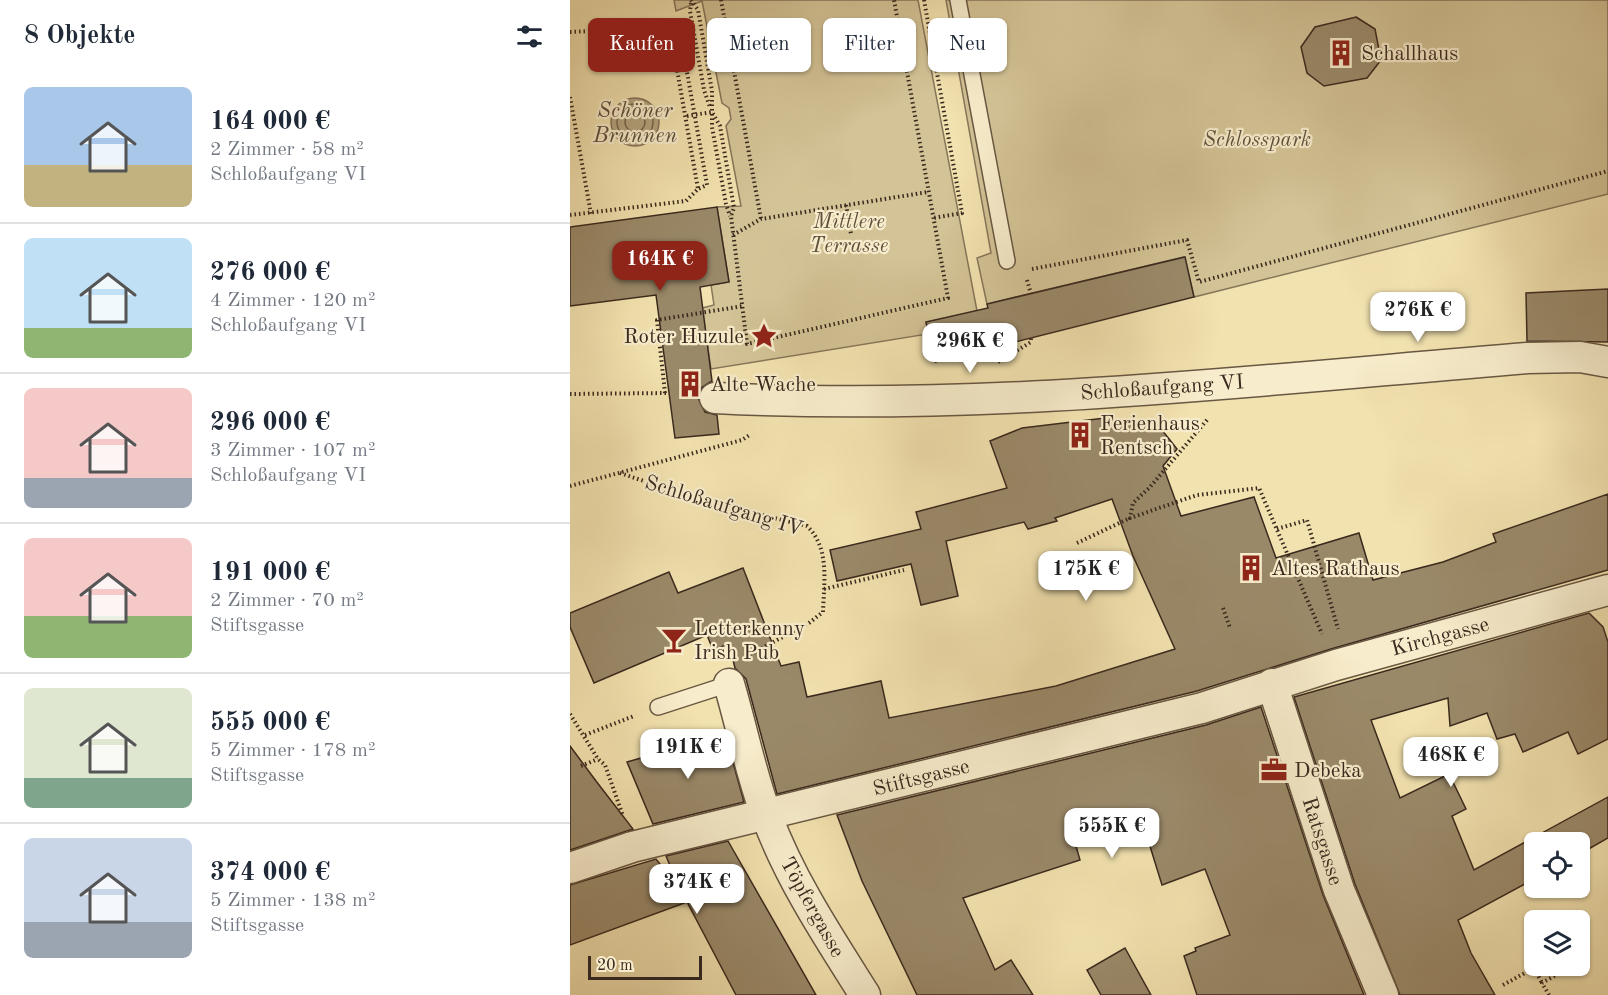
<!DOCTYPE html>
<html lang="de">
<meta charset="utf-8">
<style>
body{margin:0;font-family:"Old Standard TT",serif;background:#f2f2f3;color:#1f2937;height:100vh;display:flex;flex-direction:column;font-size:22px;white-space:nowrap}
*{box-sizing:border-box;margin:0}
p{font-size:20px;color:#747a83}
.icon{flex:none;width:33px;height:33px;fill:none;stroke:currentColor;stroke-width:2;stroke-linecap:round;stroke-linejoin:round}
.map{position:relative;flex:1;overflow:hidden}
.details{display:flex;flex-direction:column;background:#fff;width:570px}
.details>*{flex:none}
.banner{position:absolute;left:18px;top:18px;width:570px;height:54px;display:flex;gap:12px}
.controls{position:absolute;left:954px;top:832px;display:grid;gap:12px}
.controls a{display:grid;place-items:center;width:66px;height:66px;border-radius:9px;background:#fff;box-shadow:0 2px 4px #0004;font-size:30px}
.scale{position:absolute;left:18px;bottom:15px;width:114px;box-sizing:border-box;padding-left:6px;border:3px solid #3a291e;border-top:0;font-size:16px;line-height:21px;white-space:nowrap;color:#3a291e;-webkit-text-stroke:4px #f7eccb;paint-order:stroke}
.price{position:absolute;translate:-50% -51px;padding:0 14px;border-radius:12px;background:#fff;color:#222;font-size:20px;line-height:39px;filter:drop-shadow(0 2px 3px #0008)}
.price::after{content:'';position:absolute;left:50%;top:36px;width:18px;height:14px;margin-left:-9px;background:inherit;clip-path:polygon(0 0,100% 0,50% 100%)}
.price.on{background:#8f2418;color:#fff}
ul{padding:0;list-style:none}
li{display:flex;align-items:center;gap:18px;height:150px;padding:0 24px}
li+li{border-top:2px solid #e0e1e3}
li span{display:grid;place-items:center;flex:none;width:168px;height:120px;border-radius:9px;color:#555}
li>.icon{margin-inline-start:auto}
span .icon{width:72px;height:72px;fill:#fffc;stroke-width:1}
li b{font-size:26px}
h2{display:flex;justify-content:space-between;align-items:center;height:72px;padding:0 24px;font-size:26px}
.chip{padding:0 21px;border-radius:9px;background:#fff;box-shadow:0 2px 4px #0004;font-size:21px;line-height:54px}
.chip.on{background:#8f2418;color:#fff}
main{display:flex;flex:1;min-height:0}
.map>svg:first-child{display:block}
.green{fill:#d3c396;stroke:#86765a;stroke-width:1.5}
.water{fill:#b3a37e;stroke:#837258;stroke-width:1.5}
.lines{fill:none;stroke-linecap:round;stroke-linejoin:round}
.shore{stroke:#76664e;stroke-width:1.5}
.building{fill:#9a8969;stroke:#3a291e;stroke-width:1.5}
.lane-casing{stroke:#685742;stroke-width:18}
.street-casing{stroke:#685742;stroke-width:33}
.path{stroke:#3a291e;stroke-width:4;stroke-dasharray:1.5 3;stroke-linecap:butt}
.lane{stroke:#f7eccb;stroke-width:15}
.street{stroke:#f7eccb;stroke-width:30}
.labels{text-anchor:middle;stroke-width:4.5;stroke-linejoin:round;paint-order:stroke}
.poi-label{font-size:21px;fill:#3a291e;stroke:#f7eccb;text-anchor:start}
.park-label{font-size:21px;font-style:italic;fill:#60503c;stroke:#f7eccb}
.street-label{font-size:21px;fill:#3a291e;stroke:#f7eccb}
.water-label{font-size:22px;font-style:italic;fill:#5e4e3b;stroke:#f7eccb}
</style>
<main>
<section class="details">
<h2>8 Objekte<svg class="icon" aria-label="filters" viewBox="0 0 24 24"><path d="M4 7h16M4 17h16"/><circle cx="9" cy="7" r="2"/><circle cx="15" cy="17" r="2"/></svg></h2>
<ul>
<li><span style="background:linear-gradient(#a9c7e8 65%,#c2b280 0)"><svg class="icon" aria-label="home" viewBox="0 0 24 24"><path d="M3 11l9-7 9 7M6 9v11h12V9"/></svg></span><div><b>164 000 €</b><p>2 Zimmer · 58 m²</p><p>Schloßaufgang VI</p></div></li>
<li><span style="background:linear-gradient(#bfe0f5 75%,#8fb573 0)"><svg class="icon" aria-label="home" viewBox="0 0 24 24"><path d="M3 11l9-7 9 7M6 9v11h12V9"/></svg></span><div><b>276 000 €</b><p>4 Zimmer · 120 m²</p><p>Schloßaufgang VI</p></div></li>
<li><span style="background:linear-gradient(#f6c9c9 75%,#9aa5b1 0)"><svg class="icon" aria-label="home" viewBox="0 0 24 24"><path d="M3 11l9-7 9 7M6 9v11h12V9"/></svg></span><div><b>296 000 €</b><p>3 Zimmer · 107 m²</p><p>Schloßaufgang VI</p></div></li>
<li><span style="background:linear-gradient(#f6c9c9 65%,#8fb573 0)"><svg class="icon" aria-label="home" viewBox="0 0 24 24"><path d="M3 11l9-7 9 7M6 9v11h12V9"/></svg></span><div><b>191 000 €</b><p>2 Zimmer · 70 m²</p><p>Stiftsgasse</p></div></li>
<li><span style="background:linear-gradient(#dfe7d0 75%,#7fa58c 0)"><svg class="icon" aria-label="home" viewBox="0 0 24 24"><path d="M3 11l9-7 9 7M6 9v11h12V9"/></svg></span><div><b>555 000 €</b><p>5 Zimmer · 178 m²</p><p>Stiftsgasse</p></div></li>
<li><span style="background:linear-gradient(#c9d6e8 70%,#9aa5b1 0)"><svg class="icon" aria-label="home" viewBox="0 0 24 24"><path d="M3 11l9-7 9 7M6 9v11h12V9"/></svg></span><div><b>374 000 €</b><p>5 Zimmer · 138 m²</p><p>Stiftsgasse</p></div></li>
</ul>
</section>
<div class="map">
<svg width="1038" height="995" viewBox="0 0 1038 995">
<rect width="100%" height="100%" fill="#f2e2af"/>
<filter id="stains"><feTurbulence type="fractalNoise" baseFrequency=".00333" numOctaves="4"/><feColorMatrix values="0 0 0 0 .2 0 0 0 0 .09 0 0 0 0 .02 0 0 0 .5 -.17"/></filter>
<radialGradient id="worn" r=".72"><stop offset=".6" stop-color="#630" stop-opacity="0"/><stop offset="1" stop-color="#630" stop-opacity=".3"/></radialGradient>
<g class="green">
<polygon points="104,0 348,0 407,311 356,322 358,334 141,369 132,308 144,305 141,285 159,282 147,207 171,206 156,126 161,119 159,108 152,103 132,1 106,11"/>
<polygon points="376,0 1038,0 1038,194 624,297 614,257 417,304 407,258 421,253"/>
</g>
<circle class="water" cx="65" cy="122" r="24"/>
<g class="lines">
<g class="shore">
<circle cx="65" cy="122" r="18"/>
<circle cx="65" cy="122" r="10"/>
</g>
</g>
<g class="building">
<polygon points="786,17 805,29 811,60 797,78 754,86 737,73 731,47 745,27"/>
<polygon points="147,207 159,282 130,287 142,381 131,388 128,398 135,412 147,415 149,434 105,438 86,295 0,306 0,227"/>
<polygon points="615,257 624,297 365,362 356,322 418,308 417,304"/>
<polygon points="1038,289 1038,342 957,341 956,293"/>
<polygon points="535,418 588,425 607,449 593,466 611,516 684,497 706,558 789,533 803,580 873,562 926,542 923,534 1038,494 1038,570 761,649 627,691 207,794 176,679 165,668 159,644 143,650 137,635 24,683 0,627 0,613 99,572 108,593 173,568 211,666 229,662 237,697 311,681 319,718 486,686 605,649 563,556 542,499 485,518 487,521 458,529 454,522 376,541 388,596 351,605 341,564 267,581 260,550 351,529 346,512 437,488 420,441 452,428"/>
<polygon points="1019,613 1033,627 1038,642 1038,739 1008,754 998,732 953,752 945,734 927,739 917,713 880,726 878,698 801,720 830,798 879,774 896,809 882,816 904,870 1038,797 1038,838 1010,854 1010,843 964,843 964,879 888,920 901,953 925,995 830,995 785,884 724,697"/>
<polygon points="691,707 753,895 794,995 627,995 614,956 626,951 625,948 660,935 635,869 592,885 570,814 502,832 510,860 393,898 425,970 441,960 463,995 347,995 292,881 267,815 636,725"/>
<polygon points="155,734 174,802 83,824 57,762"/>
<polygon points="0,746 26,781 63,829 0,850"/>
<polygon points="158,841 246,995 166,995 117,902 0,945 0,885 86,859 97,873 102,870 96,856"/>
<polygon points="555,948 581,995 531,995 517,970"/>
</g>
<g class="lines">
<g class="lane-casing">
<g id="lane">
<polyline points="388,0 437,261"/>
<polyline points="88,707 159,684"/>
</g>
</g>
<g class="street-casing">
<g id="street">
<path d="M145 398C415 412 688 380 957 358L1010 357 1038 362"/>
<path d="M159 684C172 728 181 775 197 817 221 881 259 938 295 995"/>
<polyline points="702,684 769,890 813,995"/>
<polyline points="0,868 62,847 632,708 766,665 1038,590"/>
</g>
</g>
<g class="path">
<polyline points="121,0 128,10 142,91 142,112 150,126 164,208 161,216 177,344 378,298 324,0"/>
<polyline points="151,0 191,219"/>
<polyline points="354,0 392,213 363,218"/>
<polyline points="121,3 120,11 134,90 140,107"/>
<polyline points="0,32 90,28 111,38 137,185 128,189"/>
<polyline points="0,97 21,214"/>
<polyline points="142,114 142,127 156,204 160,216"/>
<polyline points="117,116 142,112"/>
<polyline points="276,205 281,234"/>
<polyline points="0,215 116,201 128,189 102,41 90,28"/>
<polyline points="163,235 191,219 358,192"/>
<polyline points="462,269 617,240 629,282 1038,171"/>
<polyline points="457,280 461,294"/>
<polyline points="428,362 461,342 461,337"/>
<polyline points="95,393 87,320 173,306"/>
<polyline points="0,394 99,393"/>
<polyline points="637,420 580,487 563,503 560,518 627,495 689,488 752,634"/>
<path d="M50 473 130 500 237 526C260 548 254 582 253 612L239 623 177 656"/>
<polyline points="0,486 172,440 181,434"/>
<polyline points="707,529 737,520 768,629"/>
<polyline points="507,543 560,518"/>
<polyline points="254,589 334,570"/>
<polyline points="653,608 660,628"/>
<polyline points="0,714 28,759 35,765 53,816"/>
<polyline points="15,735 64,716"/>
<polyline points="11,766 28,759"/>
<polyline points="1010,962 1017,958"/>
<polyline points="933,985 964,968 972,983"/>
<polyline points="979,995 972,983 1002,966"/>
</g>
<use href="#lane" class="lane"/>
<use href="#street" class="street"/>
</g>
<defs>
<g id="building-bare" transform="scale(2.07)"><path d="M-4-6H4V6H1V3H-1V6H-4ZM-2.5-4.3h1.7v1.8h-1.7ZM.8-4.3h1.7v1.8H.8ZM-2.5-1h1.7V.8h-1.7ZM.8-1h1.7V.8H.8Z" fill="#8f2418" stroke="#f7eccb" stroke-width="2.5" paint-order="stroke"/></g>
<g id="sight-bare" transform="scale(2.07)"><path d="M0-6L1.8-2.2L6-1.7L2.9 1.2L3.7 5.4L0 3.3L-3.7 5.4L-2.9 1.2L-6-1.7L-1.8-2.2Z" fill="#8f2418" stroke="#f7eccb" stroke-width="2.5" paint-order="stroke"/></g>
<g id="bar-bare" transform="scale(2.07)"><path d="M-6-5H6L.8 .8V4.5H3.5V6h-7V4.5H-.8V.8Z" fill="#8f2418" stroke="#f7eccb" stroke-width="2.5" paint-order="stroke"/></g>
<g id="office-bare" transform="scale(2.07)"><path d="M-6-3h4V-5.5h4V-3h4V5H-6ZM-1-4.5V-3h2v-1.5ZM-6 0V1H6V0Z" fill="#8f2418" stroke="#f7eccb" stroke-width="2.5" paint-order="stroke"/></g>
</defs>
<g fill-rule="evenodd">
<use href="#building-bare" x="771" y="53"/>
<use href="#sight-bare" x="194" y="336"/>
<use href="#building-bare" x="120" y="384"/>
<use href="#building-bare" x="510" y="435"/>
<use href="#building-bare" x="681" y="568"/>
<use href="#bar-bare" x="104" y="640"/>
<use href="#office-bare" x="704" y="770"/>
</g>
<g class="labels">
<g class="poi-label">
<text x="791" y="60">Schallhaus</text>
<text x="174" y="343" text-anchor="end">Roter Huzule</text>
<text x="140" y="391">Alte Wache</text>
<text x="530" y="430">Ferienhaus<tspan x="530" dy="24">Rentsch</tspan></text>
<text x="701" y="575">Altes Rathaus</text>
<text x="124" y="635">Letterkenny<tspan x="124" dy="24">Irish Pub</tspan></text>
<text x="724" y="777">Debeka</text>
</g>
<g class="park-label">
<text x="687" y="146">Schlosspark</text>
<text x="279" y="228">Mittlere<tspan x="279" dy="24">Terrasse</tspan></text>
</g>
<g class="street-label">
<text transform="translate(592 387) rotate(-4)" y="7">Schloßaufgang VI</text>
<text transform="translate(154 505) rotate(17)" y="7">Schloßaufgang IV</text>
<text transform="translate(870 636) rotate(-15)" y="7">Kirchgasse</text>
<text transform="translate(351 777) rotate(-14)" y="7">Stiftsgasse</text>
<text transform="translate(753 841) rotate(72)" y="7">Ratsgasse</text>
<text transform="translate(243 907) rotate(61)" y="7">Töpfergasse</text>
</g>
<g class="water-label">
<text x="65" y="117">Schöner<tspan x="65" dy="25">Brunnen</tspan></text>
</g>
</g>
<rect width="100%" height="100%" filter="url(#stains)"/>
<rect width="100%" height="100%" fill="url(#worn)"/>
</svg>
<div class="controls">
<a><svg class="icon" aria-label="locate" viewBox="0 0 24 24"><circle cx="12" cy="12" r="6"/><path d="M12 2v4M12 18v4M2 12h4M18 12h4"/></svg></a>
<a><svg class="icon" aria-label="layers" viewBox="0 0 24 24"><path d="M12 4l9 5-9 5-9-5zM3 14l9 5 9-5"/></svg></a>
</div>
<div class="scale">20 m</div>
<b class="price on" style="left:90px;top:292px">164K €</b>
<b class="price" style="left:848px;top:343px">276K €</b>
<b class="price" style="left:400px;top:374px">296K €</b>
<b class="price" style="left:516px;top:602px">175K €</b>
<b class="price" style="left:118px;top:780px">191K €</b>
<b class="price" style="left:881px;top:788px">468K €</b>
<b class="price" style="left:542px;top:859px">555K €</b>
<b class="price" style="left:127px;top:915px">374K €</b>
<div class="banner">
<a class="chip on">Kaufen</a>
<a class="chip">Mieten</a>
<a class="chip">Filter</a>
<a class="chip">Neu</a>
</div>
</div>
</main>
